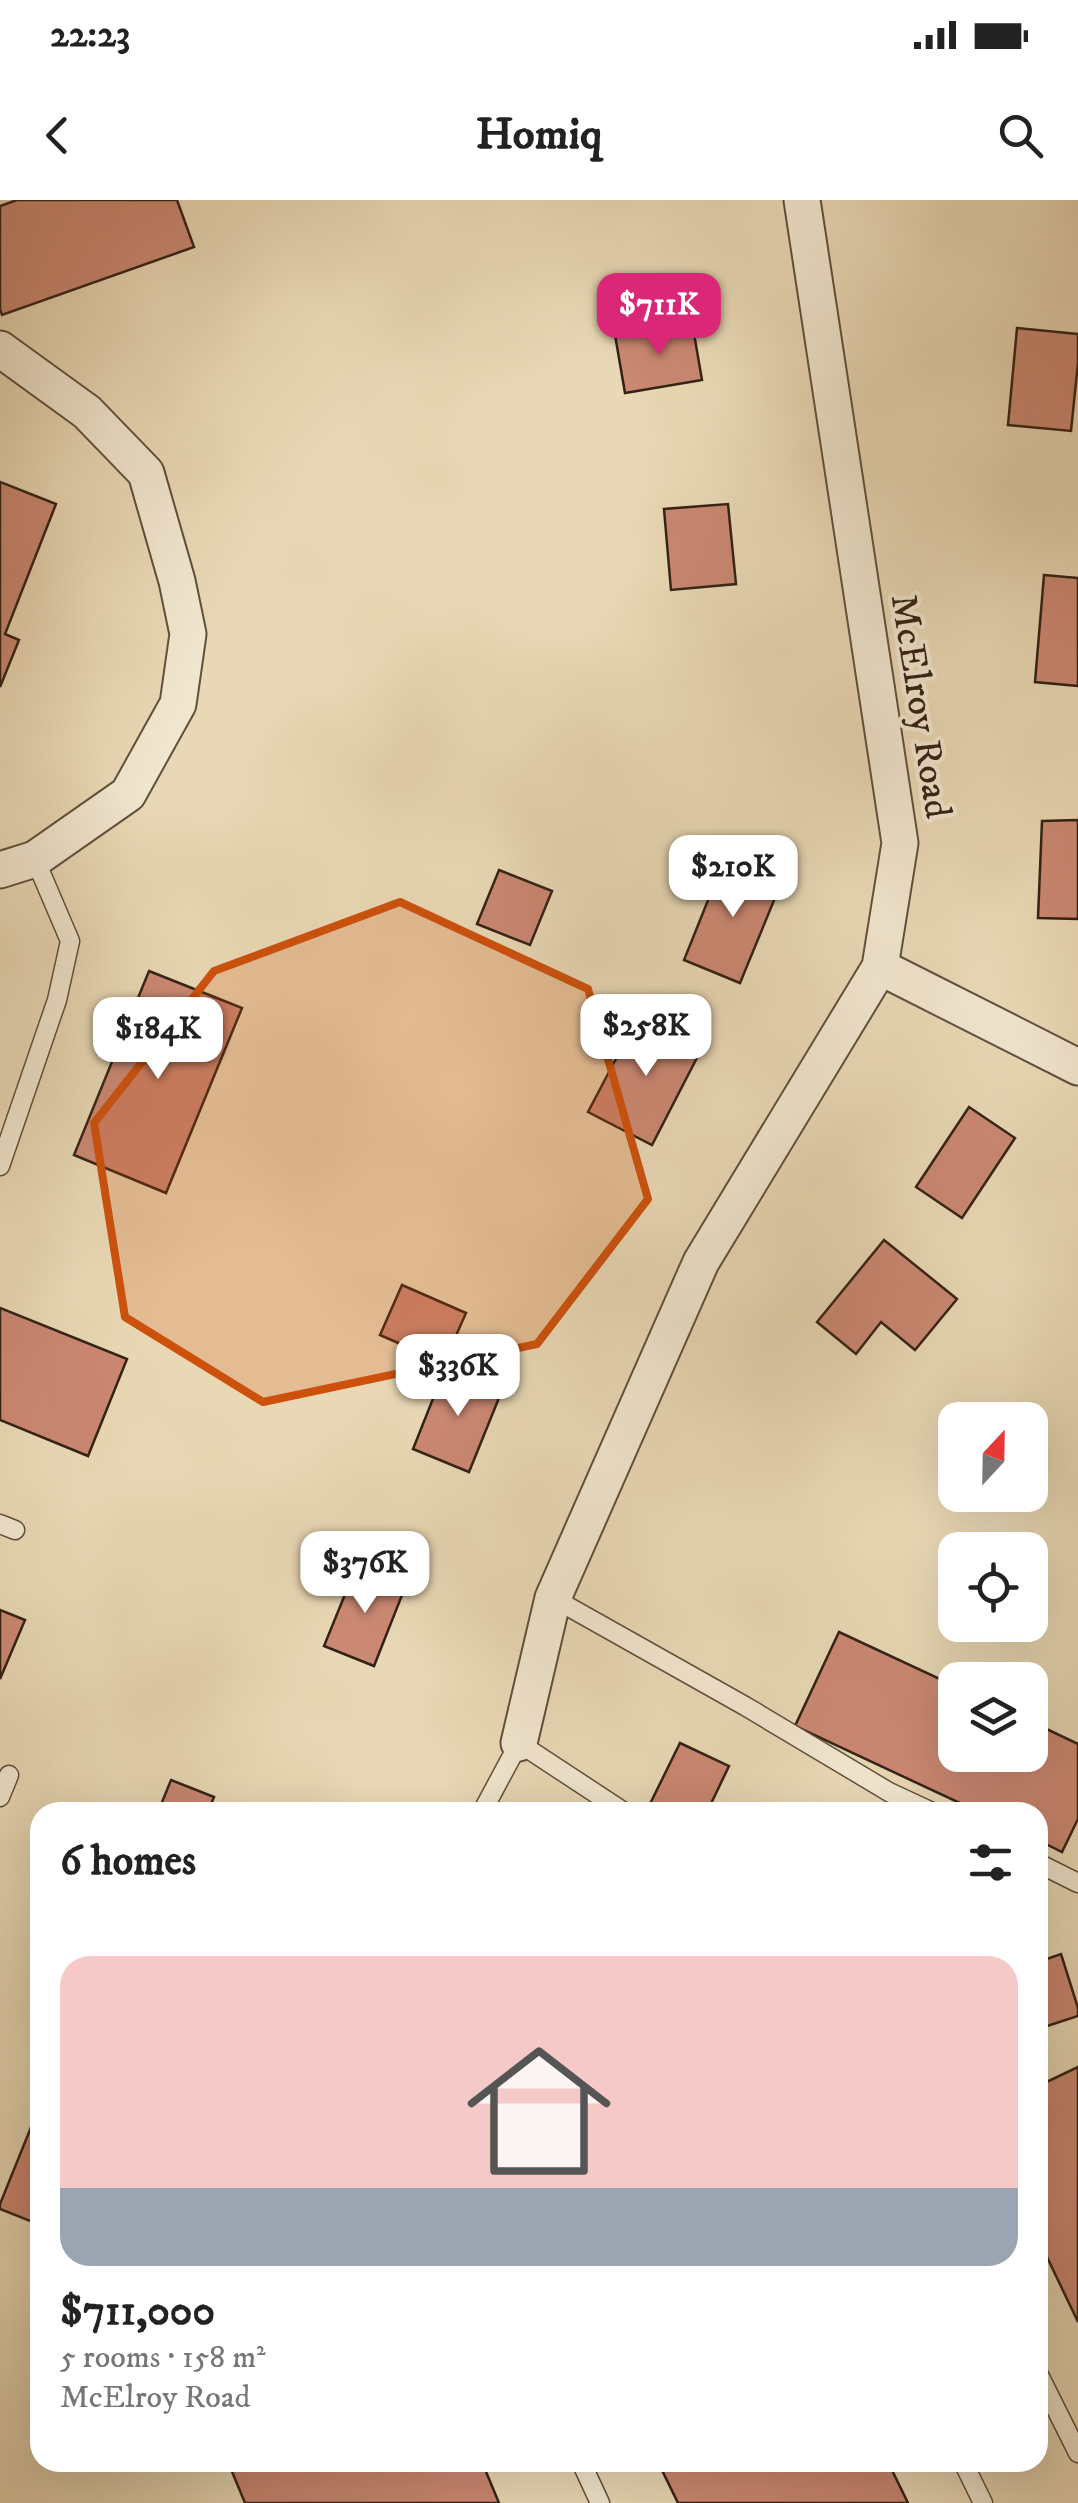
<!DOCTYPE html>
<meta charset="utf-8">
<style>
body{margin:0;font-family:"IM FELL DW Pica",serif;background:#f2f2f2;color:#222;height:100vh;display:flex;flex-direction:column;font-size:38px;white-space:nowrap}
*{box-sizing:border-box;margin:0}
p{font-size:32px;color:#767676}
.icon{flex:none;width:55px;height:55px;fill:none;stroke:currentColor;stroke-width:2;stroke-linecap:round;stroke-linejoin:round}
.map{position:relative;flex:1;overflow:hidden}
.sheet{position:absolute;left:30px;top:1602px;width:1018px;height:670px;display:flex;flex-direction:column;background:#fff;border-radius:30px;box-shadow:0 10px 40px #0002}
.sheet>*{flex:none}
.needle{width:65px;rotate:22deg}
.fabs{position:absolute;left:938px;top:1202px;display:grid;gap:20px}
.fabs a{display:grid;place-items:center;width:110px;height:110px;border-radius:20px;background:#fff;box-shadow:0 10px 40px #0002;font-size:50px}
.price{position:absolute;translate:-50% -85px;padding:0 22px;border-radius:20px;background:#fff;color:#222;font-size:32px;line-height:65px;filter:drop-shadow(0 2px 5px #0008)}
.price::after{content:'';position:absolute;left:50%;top:60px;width:30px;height:22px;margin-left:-15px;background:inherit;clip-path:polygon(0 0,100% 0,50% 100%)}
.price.current{background:#db2777;color:#fff}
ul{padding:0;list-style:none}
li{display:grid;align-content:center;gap:20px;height:530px;padding:0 30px}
li span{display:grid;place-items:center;height:310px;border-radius:30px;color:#555}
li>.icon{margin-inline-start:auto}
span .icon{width:180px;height:180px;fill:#fffc;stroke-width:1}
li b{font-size:42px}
h2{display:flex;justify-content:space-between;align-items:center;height:120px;padding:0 30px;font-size:42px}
.status{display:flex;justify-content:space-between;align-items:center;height:70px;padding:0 50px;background:#fff;direction:ltr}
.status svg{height:28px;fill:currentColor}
header{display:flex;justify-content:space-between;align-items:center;height:130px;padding:0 30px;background:#fff;font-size:45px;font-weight:700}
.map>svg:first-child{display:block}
.building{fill:#cb8873;stroke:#332214;stroke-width:2.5}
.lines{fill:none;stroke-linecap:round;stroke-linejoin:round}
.lane-casing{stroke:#60503c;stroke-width:21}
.street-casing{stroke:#60503c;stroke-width:39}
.lane{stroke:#f1e6cf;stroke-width:18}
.street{stroke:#f1e6cf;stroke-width:35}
.marked{fill:#cd510d;fill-opacity:0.2;stroke:#cd510d;stroke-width:8;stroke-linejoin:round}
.labels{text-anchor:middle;stroke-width:8;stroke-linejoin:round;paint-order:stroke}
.street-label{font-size:38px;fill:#332214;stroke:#f1e6cf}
</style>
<div class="status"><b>22:23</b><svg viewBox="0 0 49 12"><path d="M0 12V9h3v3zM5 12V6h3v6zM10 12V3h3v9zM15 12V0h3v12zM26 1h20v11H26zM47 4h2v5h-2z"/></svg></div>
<header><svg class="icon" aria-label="back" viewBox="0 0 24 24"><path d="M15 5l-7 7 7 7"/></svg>Homiq<svg class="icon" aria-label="search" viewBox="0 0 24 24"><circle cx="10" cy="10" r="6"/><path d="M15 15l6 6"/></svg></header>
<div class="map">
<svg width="1078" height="2303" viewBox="0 0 1078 2303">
<rect width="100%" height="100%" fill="#e9d8b5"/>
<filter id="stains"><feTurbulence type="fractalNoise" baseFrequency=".002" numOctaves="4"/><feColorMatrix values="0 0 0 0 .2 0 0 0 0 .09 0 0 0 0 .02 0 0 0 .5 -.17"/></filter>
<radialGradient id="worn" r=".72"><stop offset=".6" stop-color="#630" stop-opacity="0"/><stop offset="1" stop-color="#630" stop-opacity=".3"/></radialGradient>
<g class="building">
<polygon points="17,0 177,0 194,47 2,115 0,109 0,6"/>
<polygon points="692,122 702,180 625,193 615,135"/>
<polygon points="1017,128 1078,134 1078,163 1071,231 1008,225"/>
<polygon points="0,282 56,304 5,434 19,440 0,487"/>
<polygon points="728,304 736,384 671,390 664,309"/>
<polygon points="1044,375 1078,378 1078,486 1035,482"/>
<polygon points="1078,620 1078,719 1038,718 1042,621"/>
<polygon points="725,658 782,681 740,783 684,760"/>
<polygon points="499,670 552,691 530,745 477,724"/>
<polygon points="149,771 242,808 166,993 74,955"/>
<polygon points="640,813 703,846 652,945 588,912"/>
<polygon points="969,907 1015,938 962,1018 916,987"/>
<polygon points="884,1040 957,1099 915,1150 881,1122 856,1154 817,1122"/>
<polygon points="402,1085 466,1113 444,1163 380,1135"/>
<polygon points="0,1108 127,1159 88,1256 0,1220"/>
<polygon points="446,1166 503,1188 469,1272 413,1249"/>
<polygon points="357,1365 406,1385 374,1466 324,1446"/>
<polygon points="0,1410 25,1420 0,1479"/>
<polygon points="839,1432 955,1486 955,1555 1030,1555 1030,1521 1078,1544 1078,1619 1062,1652 1038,1640 1038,1612 979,1612 795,1526"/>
<polygon points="680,1543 729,1566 707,1612 646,1612"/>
<polygon points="171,1580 214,1597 208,1612 158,1612"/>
<polygon points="1061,1754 1078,1808 1078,1816 1038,1829 1038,1762"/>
<polygon points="1078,1867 1078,2122 1046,2055 1038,2059 1038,1886"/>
<polygon points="40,1905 40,2025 0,2009 0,2004"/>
<polygon points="228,2262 482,2262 499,2303 245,2303"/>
<polygon points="658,2262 888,2262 908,2303 678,2303"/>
</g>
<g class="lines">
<g class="lane-casing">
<g id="lane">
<polyline points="0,966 57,800 70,741 35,659"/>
<polyline points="0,1324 15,1330"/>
<polyline points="553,1398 745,1506 889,1592 932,1612"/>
<polyline points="0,1597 9,1575"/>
<polyline points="482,1612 519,1543 624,1612"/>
<polyline points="1038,1663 1078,1683"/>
<polyline points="1038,2173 1078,2253"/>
<polyline points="581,2262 600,2303"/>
<polyline points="963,2262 983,2303"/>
</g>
</g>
<g class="street-casing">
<g id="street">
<polyline points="0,149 87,212 146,273 177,381 188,434 178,504 128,594 35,659 0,670"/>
<polyline points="880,767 1078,867"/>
<polyline points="519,1543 553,1398 701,1062 880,767 900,643 802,0"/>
</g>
</g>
<use href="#lane" class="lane"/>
<use href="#street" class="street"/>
</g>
<path class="marked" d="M400 702 588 789 648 999 537 1144 263 1202 125 1117 94 923 214 771Z"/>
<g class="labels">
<g class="street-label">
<text transform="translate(922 506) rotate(81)" y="13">McElroy Road</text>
</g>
</g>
<rect width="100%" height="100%" filter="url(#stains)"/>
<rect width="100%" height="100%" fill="url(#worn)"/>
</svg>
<div class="fabs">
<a><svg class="needle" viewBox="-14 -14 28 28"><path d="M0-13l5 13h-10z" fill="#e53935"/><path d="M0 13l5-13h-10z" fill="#767676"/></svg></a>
<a><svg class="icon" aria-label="locate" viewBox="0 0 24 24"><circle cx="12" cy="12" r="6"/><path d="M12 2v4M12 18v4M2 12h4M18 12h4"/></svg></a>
<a><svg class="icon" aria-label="layers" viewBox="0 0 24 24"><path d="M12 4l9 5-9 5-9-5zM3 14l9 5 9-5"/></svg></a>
</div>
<b class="price current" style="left:659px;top:158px">$711K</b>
<b class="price" style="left:733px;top:720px">$210K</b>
<b class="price" style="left:646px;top:879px">$258K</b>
<b class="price" style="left:158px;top:882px">$184K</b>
<b class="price" style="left:458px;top:1219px">$336K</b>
<b class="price" style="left:365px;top:1416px">$376K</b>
<section class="sheet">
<h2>6 homes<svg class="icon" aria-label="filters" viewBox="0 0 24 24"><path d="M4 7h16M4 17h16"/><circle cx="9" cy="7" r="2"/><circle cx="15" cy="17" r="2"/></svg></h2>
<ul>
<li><span style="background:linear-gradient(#f6c9c9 75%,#9aa5b1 0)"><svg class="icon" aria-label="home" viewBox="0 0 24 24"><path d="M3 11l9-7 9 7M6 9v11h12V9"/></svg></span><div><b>$711,000</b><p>5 rooms · 158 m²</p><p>McElroy Road</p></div></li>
</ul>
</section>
</div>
